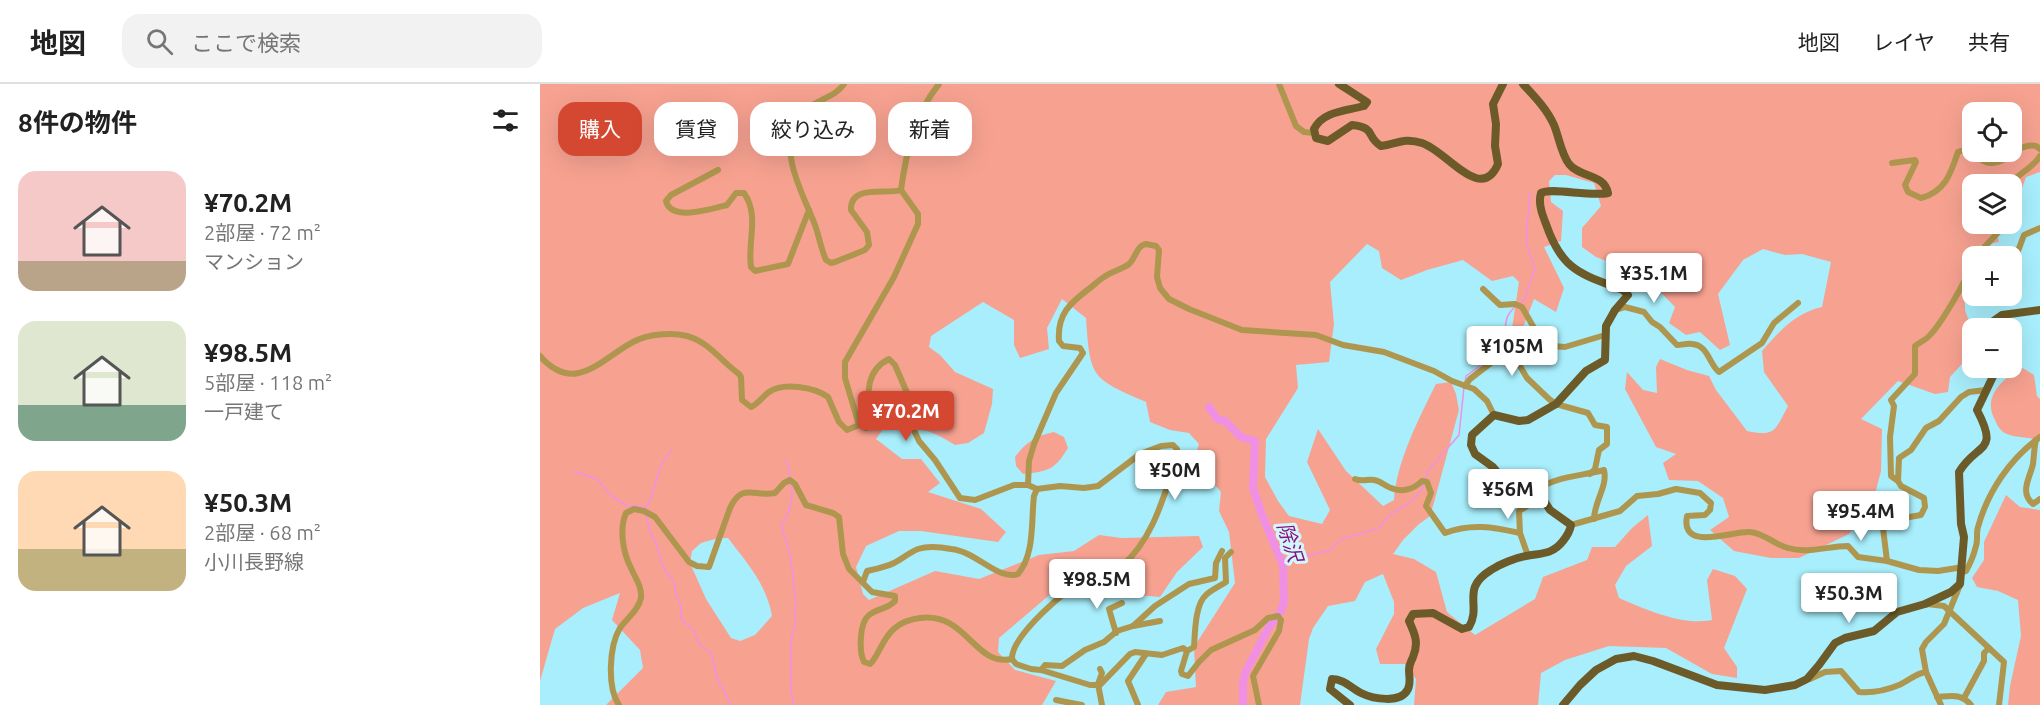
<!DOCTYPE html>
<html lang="ja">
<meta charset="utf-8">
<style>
body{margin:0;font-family:Ubuntu,"Noto Sans JP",sans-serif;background:#f2f2f2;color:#222;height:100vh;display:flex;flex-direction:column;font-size:22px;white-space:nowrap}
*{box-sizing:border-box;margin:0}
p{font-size:20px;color:#767676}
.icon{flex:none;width:33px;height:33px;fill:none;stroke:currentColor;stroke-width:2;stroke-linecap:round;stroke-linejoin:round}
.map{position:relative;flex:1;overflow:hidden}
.panel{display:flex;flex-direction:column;background:#fff;width:540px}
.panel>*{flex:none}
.guide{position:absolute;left:18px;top:18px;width:570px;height:54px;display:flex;gap:12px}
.buttons{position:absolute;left:1422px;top:18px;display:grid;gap:12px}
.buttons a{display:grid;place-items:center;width:60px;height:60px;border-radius:12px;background:#fff;box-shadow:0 6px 24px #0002;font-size:30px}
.price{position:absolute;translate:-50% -51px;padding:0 14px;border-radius:6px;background:#fff;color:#222;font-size:20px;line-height:39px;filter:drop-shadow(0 2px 3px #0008)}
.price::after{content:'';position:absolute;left:50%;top:36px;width:18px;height:14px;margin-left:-9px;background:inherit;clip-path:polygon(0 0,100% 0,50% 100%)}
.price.current{background:#d44832;color:#fff}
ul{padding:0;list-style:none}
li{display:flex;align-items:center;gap:18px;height:150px;padding:0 18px}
li span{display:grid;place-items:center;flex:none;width:168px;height:120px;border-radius:18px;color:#555}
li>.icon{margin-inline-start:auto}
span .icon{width:72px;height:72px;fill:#fffc;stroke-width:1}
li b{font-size:26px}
h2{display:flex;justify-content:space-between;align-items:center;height:72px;padding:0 18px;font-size:26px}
.pill{padding:0 21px;border-radius:18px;background:#fff;box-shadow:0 6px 24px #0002;font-size:21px;line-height:54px}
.pill.current{background:#d44832;color:#fff}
header{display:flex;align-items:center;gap:36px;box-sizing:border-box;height:84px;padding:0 30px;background:#fff;border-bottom:2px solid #e0e0e0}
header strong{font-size:28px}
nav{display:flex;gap:33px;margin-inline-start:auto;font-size:21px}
.search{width:420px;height:54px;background:#f2f2f2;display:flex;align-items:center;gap:15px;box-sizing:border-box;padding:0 21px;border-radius:18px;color:#767676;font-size:22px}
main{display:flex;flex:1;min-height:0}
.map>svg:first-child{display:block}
.green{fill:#f7a291;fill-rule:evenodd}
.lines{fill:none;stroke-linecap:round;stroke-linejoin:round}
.stream{stroke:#f090e4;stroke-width:1.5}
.river{stroke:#f090e4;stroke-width:8}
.minor{stroke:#ae964e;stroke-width:6}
.major{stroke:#6c5b28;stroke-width:8}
.labels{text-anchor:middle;stroke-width:6;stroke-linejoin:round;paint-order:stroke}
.water-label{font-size:20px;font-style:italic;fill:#85117d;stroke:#d3f5fc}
</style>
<header>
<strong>地図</strong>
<div class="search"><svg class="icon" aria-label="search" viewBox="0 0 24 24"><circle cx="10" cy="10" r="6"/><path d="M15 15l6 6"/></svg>ここで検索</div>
<nav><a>地図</a><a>レイヤ</a><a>共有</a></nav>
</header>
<main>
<section class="panel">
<h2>8件の物件<svg class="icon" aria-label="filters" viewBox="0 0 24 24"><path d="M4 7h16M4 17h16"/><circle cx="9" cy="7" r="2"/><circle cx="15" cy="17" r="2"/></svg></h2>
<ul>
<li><span style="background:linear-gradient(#f6c9c9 75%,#b9a48a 0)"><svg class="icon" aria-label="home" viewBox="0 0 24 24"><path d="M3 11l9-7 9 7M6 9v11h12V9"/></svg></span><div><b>¥70.2M</b><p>2部屋 · 72 m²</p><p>マンション</p></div></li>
<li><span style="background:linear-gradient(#dfe7d0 70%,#7fa58c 0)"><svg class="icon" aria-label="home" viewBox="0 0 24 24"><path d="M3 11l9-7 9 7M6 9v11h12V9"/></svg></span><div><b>¥98.5M</b><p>5部屋 · 118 m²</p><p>一戸建て</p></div></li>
<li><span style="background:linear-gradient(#ffd9b3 65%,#c2b280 0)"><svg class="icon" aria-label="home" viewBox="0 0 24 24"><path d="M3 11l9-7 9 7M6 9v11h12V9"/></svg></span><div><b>¥50.3M</b><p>2部屋 · 68 m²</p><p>小川長野線</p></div></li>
</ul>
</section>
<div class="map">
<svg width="1500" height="621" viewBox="0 0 1500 621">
<rect width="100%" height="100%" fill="#a8eefc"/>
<g class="green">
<path d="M0 0H1500V88L1486 93 1480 110 1472 115V100H1432V140H1454L1459 158 1438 162 1424 176 1425 226 1432 246V269L1410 293 1408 308 1395 310 1358 297 1321 335 1342 345 1341 387 1334 414 1309 450 1259 474H1231L1194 467 1170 446 1189 433 1183 414 1158 397 1129 396 1123 379 1136 370 1116 363 1085 305 1087 288 1103 306 1117 309 1116 283 1120 275 1147 286 1169 292 1176 306 1207 347C1236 353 1235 346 1248 322L1224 288 1222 267C1240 247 1255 229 1282 223L1291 178 1262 170 1245 171 1223 165 1203 176 1178 210 1190 261 1180 266 1160 248 1146 251 1129 239 1135 223 1105 192 1056 173 1042 163V144L1061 122 1054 99 1026 91H1015L1009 97 1011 118 1023 127 1021 157 1004 163 1024 204 1016 228 994 215 984 241 974 257 971 251 979 198 973 192 952 197 923 176 887 186 861 196 842 184 839 167 827 160 790 198 794 240 789 278 756 281 758 304 726 355 725 393 738 417 749 432 782 440 790 426 767 378 778 345 806 387 843 422 854 416C856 379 879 334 896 300L911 298 916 310 919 326 893 422 889 433 879 440 863 456 853 470 874 475 896 488 907 528 935 551 995 515 1003 493 1047 476 1052 463H1075L1092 444 1108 431 1112 462 1086 482 1075 501 1079 514C1107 526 1142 542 1172 536L1167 496 1173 485 1195 492 1207 505 1184 564 1197 583V594L1172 590 1126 564 1069 562 1025 576 1001 589 998 621H874L876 595 865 580H840L836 565 854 530V518L843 490 825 498 815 517 788 522 773 544 769 555 760 621H618L626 608 656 603 654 563 695 499 689 448 679 427 681 408 669 394 650 388 659 360 649 349 630 346 610 338 606 318C551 294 550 294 546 234L522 215 507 244 509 265 480 274 474 261V236L443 218 391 252 389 263 400 271 415 288 453 305 452 320 444 349 428 359 415 361C387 343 377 344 344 344L336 355 362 375H381L400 399 388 408 441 425 466 448 458 458 381 447H359L326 462 316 483 323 510 329 516 395 487 439 495 499 471 534 467 559 451 582 454 659 452 663 463 637 488 620 513 549 507 513 508 459 554 458 568 475 586 516 597 502 621H66L103 584 100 566 72 536 80 509 43 524 15 545 0 597ZM1432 28H1472V68H1432ZM179 454H188C207 479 227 501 232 532L215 551 200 557 191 554 166 515 150 479 152 467 161 459Z"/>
<path d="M1481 283 1494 291 1497 312 1500 315V357C1488 352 1475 355 1463 348 1459 345 1457 341 1455 336 1442 313 1462 296 1481 283Z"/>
<path d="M514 348 524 353 528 364C514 387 508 387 483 390L476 382 475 373C486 358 496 352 514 348Z"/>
<polygon points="1466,411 1480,423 1500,426 1500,621 1468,621 1470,602 1481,552 1478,516 1458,507 1437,503 1432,494 1444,476 1444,458"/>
</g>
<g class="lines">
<g class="stream">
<polyline points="980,219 985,215 995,184 986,159 990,109"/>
<path d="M960 257C970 242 960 236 976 222"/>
<polyline points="925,299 926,292 948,276 953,268"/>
<polyline points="245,377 248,381 250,393"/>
<polyline points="34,387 57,395 70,411 88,422 100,422 106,425"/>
<polyline points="885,395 888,387 919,351 924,303"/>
<path d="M251 401C254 416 250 429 241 442L250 469 256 521 254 528 256 535 251 557V602L253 621"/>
<path d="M106 424C117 405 116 381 132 366"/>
<polyline points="106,430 110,448 115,456 123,483 134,498 136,510 141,522 141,535 154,547 159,560 171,569 179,600 182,603 191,621"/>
<path d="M743 481 759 474 791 466 800 456 839 444C851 423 877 422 884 399"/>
</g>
<polyline class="river" points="669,323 677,335 685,337 701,353 715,357 713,404 722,431 743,481 744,517 741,527 729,543 706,587 703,598 703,621"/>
<g class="minor">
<path d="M304 0C293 16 274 14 261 32 235 65 263 109 275 141 279 152 281 165 286 176L291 179 295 178 325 166 329 161 327 148 311 126C310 100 346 111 361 106"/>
<polyline points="739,0 756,42 764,48 774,49"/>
<path d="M1352 79 1375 76 1376 78 1365 101 1368 108 1381 114C1405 108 1411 89 1418 68 1432 61 1438 80 1452 79 1468 79 1478 58 1496 62L1500 65"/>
<path d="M178 86 131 111 126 117C131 138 172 125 187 121L196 109H204C220 132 207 158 211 183L215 187 248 180 269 126"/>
<path d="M1470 100C1478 90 1494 83 1500 72"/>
<polyline points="1436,172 1466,140"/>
<polyline points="1472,175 1478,167 1484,151 1500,144"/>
<polyline points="943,205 960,221 975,220 982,223 1002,258 1013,262 1025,263 1065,251"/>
<path d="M1076 226 1085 223 1104 228 1112 238 1120 243 1137 261C1142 261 1147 259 1152 260 1168 261 1169 280 1179 288L1222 259 1234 239 1258 219"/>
<path d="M0 272C35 312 62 274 93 258 108 250 131 248 147 252 169 258 182 278 199 290L201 293 202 316 211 323C218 320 222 313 229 308 243 298 274 303 288 313L299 338 307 346 319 341 326 344 329 342C329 317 322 288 349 275L355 281 368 311 366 329 379 357 395 376 420 414 435 416 474 401H488L497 405 520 402 544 404 558 402 600 370 621 362 633 361 637 365V373C624 411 614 454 582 482 573 490 558 488 548 493 528 503 471 552 472 575"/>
<polyline points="925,302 930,295 956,275 955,268 962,259 971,267 987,294 1009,315 1016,320 1048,329 1055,341 1067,343 1067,360 1059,366 1055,385 1050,390"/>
<path d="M319 341 305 294V278L354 193 378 140V130L361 106C366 69 375 29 399 0"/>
<path d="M1496 356C1494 364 1494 372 1493 380 1490 394 1479 408 1493 420L1500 415"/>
<path d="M815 395C822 398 827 395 834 396 841 397 845 402 851 404 862 409 874 405 882 397L887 398 891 409 886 422 905 449C931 439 953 443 980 449"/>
<polyline points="1358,397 1359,374 1371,366 1386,344 1399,337 1421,313 1429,308 1446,306"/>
<path d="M488 401 489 377 494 360 516 309 543 269 540 264 523 262 519 257C517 230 530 219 550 204 554 201 559 196 564 193 572 187 581 186 589 180 596 174 596 162 606 160L616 162 619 166 617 193 620 204 629 215 649 225 702 246 776 251 803 261 844 268 894 287 912 297 934 305 947 317 954 331"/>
<path d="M1031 441 1080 427 1097 412 1118 410 1136 405 1160 409 1171 419 1170 426 1165 431 1147 432C1140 469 1194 446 1210 448 1224 449 1235 461 1248 464 1268 470 1288 462 1308 462L1318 473 1347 477 1379 486 1398 487 1417 484 1422 488 1426 487C1430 480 1434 470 1436 462 1438 456 1436 449 1438 443 1448 407 1470 375 1500 353"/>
<path d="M988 472 980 449 979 427 995 417 997 406C1016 392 1042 392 1064 386 1068 402 1054 418 1054 435"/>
<path d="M1347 477 1343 444 1352 436 1381 431 1385 423 1384 414 1361 402 1358 397 1351 392 1350 353 1354 322 1351 316 1375 290V262C1380 258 1386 256 1390 251 1401 240 1430 191 1432 178"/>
<path d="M323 498 327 487C336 485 346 483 354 479 362 475 370 468 378 465 387 462 401 463 411 465 436 467 458 497 478 490 495 470 491 437 494 412L497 405"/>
<polyline points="1387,520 1404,522 1464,578 1459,621"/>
<polyline points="593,542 620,537"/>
<polyline points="576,549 569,525 582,519"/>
<path d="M647 567 654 563C655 549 655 520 666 511 671 506 680 502 686 498L685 474 691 468"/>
<polyline points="472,575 476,580 491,585 501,586 550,601 560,601 590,570 595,568 622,571 643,564 647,567 641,587 642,590 648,592 659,578 671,566 715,546 728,534 738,532 741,536 739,547 713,592 719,621"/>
<polyline points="560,585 562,589 558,600 562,621"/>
<polyline points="501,586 505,581 522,582 545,566 564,558 577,547 593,542 615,522 649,500 675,494 676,479 682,467"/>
<path d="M1270 595 1285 588 1301 587 1319 608C1331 609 1347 606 1359 601 1369 597 1374 590 1386 588"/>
<path d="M1397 613C1411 612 1421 609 1431 621"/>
<polyline points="1424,614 1444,577 1444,569 1449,564"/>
<polyline points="516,616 531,619"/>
<path d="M79 621C67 604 69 562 80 544 87 534 98 527 101 514 102 502 95 494 91 484 83 469 79 445 86 429L94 425 104 427 115 433 149 478 157 482 169 483 190 424C202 398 214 413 235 409L244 399 250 396 255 400 266 421 293 429 299 433 303 470 309 485 332 508 355 512V517C348 525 338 524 329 531 319 539 319 568 324 578L330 580 332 578C340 568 344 552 355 544 362 538 372 535 380 534 427 528 434 583 472 575"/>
<polyline points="528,621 531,619 542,621"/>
<polyline points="598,621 588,597 606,570"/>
<polyline points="1401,621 1386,588 1382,565 1386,558 1404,540 1420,501"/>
</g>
<g class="major">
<path d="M799 0 827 18 824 22C806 27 783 27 774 45L776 54 788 57 812 41C837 44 825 52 841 62 857 60 864 53 882 59 907 67 941 120 958 80L955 62 956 40 953 20 963 0"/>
<polyline points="1451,244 1452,238 1462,231 1500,226"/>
<path d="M810 621 790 605 792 595C804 595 811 604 821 609 833 615 861 620 868 605 871 599 869 592 869 586 869 580 871 578 873 573 879 559 875 550 869 537L873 530 893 529 922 545 929 543C942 521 920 505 951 486 960 480 975 474 986 472 1001 469 1012 471 1023 457 1027 452 1030 447 1031 441L1010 426 997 406 991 402 976 403 968 401 953 383 935 370 931 361 932 351 954 331 979 337 988 336 1016 320 1046 287 1065 276 1066 242 1075 226 1088 211 1083 206C1041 190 1022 187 1006 140 1002 130 998 119 1001 109 1011 103 1050 113 1068 109 1064 89 1040 94 1029 80 1021 69 1019 53 1014 41 1007 25 994 12 983 0"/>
<path d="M1023 621 1040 601 1056 586 1076 575 1094 572 1113 577 1177 601 1225 606 1255 601 1267 595 1279 581 1295 559 1305 554 1334 547 1357 528 1385 520 1411 508 1420 500 1424 453 1421 440 1419 388C1437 358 1460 370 1437 326L1457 284"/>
</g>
</g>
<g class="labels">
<g class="water-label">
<text transform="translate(750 458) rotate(72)" y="7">除沢</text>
</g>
</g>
</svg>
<div class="buttons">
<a><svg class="icon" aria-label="locate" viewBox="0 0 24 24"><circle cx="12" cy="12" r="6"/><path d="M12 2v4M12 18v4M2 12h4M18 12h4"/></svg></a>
<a><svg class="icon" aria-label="layers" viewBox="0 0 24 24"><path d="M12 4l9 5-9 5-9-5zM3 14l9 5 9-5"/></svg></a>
<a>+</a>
<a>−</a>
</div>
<b class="price" style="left:1114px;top:220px">¥35.1M</b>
<b class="price" style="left:972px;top:293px">¥105M</b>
<b class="price current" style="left:366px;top:358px">¥70.2M</b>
<b class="price" style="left:635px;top:417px">¥50M</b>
<b class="price" style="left:968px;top:436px">¥56M</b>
<b class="price" style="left:1321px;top:458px">¥95.4M</b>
<b class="price" style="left:557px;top:526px">¥98.5M</b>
<b class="price" style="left:1309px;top:540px">¥50.3M</b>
<div class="guide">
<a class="pill current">購入</a>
<a class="pill">賃貸</a>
<a class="pill">絞り込み</a>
<a class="pill">新着</a>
</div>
</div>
</main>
